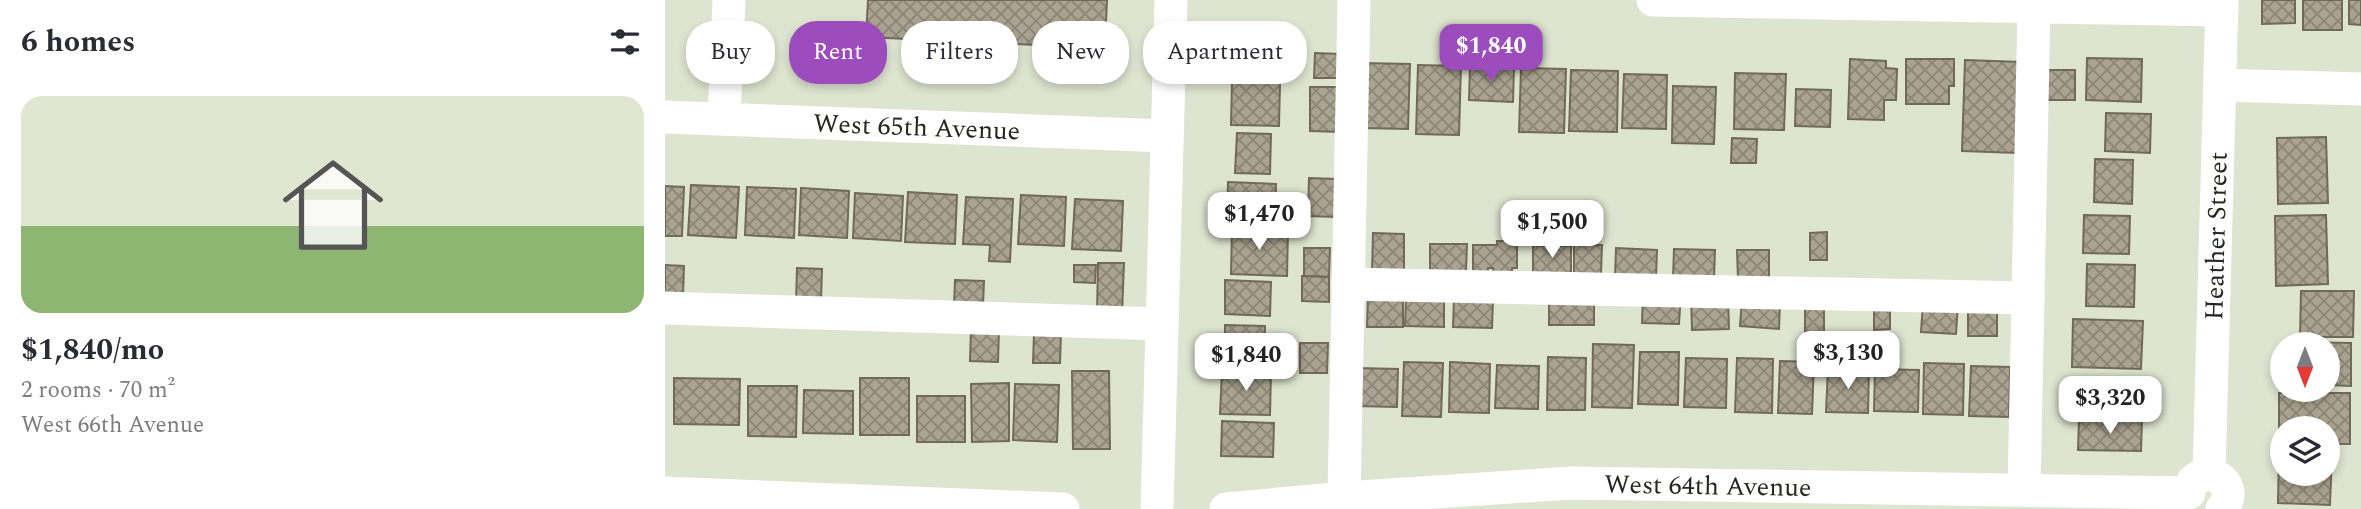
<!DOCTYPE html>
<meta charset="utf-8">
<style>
body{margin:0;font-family:Spectral,serif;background:#f2f2f3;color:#2b2b33;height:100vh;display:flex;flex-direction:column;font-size:26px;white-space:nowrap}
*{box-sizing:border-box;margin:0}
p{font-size:23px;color:#7c7c81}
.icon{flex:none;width:38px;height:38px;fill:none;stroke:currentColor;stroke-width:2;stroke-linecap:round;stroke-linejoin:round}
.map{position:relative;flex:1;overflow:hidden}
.side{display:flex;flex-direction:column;background:#fff;width:665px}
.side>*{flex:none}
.guide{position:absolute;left:21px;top:21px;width:665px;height:63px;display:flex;gap:14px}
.needle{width:46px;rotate:180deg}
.tools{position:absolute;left:1605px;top:332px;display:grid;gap:14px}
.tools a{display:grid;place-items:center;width:70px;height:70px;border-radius:50%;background:#fff;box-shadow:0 4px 10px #0003;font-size:35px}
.price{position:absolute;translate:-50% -60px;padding:0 16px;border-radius:14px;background:#fff;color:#222;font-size:23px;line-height:46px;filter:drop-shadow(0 2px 4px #0008)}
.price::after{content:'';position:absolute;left:50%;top:42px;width:21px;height:16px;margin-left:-10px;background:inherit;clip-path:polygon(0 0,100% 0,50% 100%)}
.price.active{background:#9c4cbc;color:#fff}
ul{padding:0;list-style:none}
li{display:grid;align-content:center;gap:14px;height:371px;padding:0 21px}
li span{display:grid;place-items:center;height:217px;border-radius:21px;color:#555}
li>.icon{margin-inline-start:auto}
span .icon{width:126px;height:126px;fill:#fffc;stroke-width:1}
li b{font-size:30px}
h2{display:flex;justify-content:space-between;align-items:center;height:84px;padding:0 21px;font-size:30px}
.tag{padding:0 24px;border-radius:28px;background:#fff;box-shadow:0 4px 10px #0003;font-size:24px;line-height:63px}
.tag.active{background:#9c4cbc;color:#fff}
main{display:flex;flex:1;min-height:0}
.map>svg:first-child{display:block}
.building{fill:url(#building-cross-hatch);stroke:#716a58;stroke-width:2}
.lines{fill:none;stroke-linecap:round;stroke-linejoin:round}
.minor{stroke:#fff;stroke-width:33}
.labels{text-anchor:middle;stroke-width:6;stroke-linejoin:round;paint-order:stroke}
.street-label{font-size:26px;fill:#242720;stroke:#dde4cf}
</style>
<main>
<section class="side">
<h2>6 homes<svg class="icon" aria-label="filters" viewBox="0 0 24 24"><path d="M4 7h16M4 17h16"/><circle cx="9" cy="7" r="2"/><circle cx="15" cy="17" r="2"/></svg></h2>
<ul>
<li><span style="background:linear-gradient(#dfe7d0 60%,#8fb573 0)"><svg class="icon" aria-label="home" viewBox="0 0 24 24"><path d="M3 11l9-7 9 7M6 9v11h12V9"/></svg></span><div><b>$1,840/mo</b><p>2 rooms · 70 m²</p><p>West 66th Avenue</p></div></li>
</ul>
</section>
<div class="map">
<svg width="1696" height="509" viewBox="0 0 1696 509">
<defs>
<pattern id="building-cross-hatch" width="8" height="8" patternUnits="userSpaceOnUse" patternTransform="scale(1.75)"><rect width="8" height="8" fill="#aba391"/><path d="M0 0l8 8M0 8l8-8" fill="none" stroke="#8b8576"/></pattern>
</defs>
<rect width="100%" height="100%" fill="#dde4cf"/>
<g class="building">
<polygon points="203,0 442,0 439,68 390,65 391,46 201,37"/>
<polygon points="1597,0 1630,0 1630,23 1597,24"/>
<rect x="1638" y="0" width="39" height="30"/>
<polygon points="1684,0 1696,0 1696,25 1684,24"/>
<polygon points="566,41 617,42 616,78 565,76"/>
<polygon points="650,53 675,54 674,78 649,78"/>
<polygon points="1422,58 1477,59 1476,102 1421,100"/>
<polygon points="1185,59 1221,61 1221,68 1232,69 1231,100 1219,100 1219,120 1183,119"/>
<polygon points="1241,59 1289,59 1289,86 1284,86 1284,104 1241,104"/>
<polygon points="1300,60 1356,62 1353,153 1297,151"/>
<polygon points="698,63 745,64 743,129 696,128"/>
<polygon points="753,65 796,66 794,135 751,134"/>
<polygon points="805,66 849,68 848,102 804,100"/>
<polygon points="856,68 901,69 899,133 854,132"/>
<polygon points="906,70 953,71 952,132 904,131"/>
<rect x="1380" y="70" width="30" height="30"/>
<polygon points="1070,73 1121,74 1119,130 1069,129"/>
<polygon points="959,74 1002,75 1001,129 957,128"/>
<polygon points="567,82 615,83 614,126 566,125"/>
<polygon points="1008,86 1051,87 1049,144 1007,143"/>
<polygon points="645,87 674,87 674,132 645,131"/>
<polygon points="1131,89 1166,90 1165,127 1130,126"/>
<polygon points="1441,113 1486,114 1485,153 1440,151"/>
<polygon points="572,133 606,134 605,174 570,173"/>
<polygon points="1661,137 1663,203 1613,204 1612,138"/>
<polygon points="1067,138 1092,139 1091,163 1066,163"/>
<polygon points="1430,159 1468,160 1467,204 1429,202"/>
<polygon points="644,178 671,179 670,217 643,216"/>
<polygon points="563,182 611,184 610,223 562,222"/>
<polygon points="26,185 74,187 71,238 23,235"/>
<polygon points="0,186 19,187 17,236 0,236"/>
<polygon points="82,187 131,189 129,238 80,235"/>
<polygon points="136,188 184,191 182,238 134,235"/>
<polygon points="243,192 292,195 290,244 240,242"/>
<polygon points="190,193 238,196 236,241 188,238"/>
<polygon points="356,195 401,197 399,246 353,244"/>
<polygon points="301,197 348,199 345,262 324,261 325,245 298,244"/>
<polygon points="410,199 458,201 456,251 407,249"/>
<polygon points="1419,215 1465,216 1464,254 1418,253"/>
<polygon points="1661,215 1663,284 1611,286 1610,216"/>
<polygon points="567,228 623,230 622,276 566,274"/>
<polygon points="1162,232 1162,260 1145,260 1145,233"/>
<polygon points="708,233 739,234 739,272 707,271"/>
<polygon points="832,241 852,241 852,268 847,268 847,272 828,272 828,268 823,268 823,272 808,271 808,245 832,245"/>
<polygon points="765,244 802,244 801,272 765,272"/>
<polygon points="909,245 937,245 936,274 909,274"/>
<rect x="868" y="246" width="38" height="28"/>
<polygon points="639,248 665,248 664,277 639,276"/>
<polygon points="951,248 992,250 991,278 950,277"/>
<polygon points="1009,249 1050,250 1049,279 1008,278"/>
<polygon points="1072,250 1104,250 1104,279 1073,279"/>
<polygon points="433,263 459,263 457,314 432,313"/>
<polygon points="1422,264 1470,265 1469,307 1421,306"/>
<polygon points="0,265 19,266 18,296 0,296"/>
<polygon points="409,265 431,265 430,283 409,282"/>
<polygon points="132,268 157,269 156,301 131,301"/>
<polygon points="637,276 664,277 664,302 637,301"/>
<polygon points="290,280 319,281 318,306 289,305"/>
<polygon points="560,280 606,282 605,316 560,314"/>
<polygon points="978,291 1016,293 1014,324 977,323"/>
<polygon points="1636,291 1689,291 1688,337 1635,337"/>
<polygon points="703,296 738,296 738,327 702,327"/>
<polygon points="1026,297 1063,297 1064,329 1027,330"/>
<polygon points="741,298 779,299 779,327 740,326"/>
<polygon points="789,298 828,299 827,328 788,327"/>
<rect x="884" y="299" width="45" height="26"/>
<polygon points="1077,299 1115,301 1114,329 1075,326"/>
<polygon points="1258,302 1293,304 1291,334 1256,332"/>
<rect x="1303" y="303" width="29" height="33"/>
<polygon points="1209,305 1225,305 1225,329 1209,330"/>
<rect x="1140" y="306" width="19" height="26"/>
<polygon points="1408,319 1478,321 1476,369 1407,367"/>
<polygon points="560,325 600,326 599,362 560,362"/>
<polygon points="306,329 334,330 333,362 305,361"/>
<polygon points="369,333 396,333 395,363 368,363"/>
<polygon points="1635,342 1686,343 1686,386 1662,385 1662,345 1634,345"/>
<polygon points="635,343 663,343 662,373 635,373"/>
<polygon points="928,344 969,345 967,408 927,407"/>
<polygon points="975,352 1014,352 1013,405 973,404"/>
<polygon points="883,357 921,358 920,410 882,410"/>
<polygon points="1021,358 1062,359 1061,408 1019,407"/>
<polygon points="1072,358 1108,359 1107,413 1070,412"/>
<polygon points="1115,361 1149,362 1147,414 1113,413"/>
<polygon points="739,362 778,363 776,417 737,416"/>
<polygon points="785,362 825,364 824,413 784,412"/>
<polygon points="1259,363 1299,364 1298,415 1258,414"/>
<polygon points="832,365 874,366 873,409 830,408"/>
<polygon points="1306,366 1345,367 1344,417 1304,416"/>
<polygon points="692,368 733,369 732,407 691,406"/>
<polygon points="1163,368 1204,369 1203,413 1161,412"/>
<polygon points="1210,369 1254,370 1253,412 1209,411"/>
<polygon points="407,371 444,371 445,449 408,449"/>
<polygon points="557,371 606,372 605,415 555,414"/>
<polygon points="1421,377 1475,378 1474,415 1420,413"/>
<polygon points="9,378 75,379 74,425 9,424"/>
<rect x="195" y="378" width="49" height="57"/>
<polygon points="344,383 344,441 307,442 306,384"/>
<polygon points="350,384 394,385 392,442 348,440"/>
<polygon points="83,386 132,386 131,437 83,436"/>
<polygon points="139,390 188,391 188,434 138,433"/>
<polygon points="1614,393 1685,393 1685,444 1662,444 1662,429 1617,429 1617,444 1614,444"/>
<rect x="252" y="396" width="48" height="46"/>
<polygon points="1414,420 1477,421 1476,451 1413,450"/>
<polygon points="557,421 609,423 608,457 556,456"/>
<polygon points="1614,452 1617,452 1617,474 1662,474 1662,453 1667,453 1665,505 1613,503"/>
</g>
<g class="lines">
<g class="minor">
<polyline points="988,0 1557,10"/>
<polyline points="1555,85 1696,89"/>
<path id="s1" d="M0 117 502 136"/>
<polyline points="59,119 64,0"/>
<polyline points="683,284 1363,298"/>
<polyline points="0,308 497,324"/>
<path id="s2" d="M1544 474 1557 0"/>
<path d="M1528 481C1549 463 1575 488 1557 509"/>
<polyline points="1359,489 1369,7"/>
<polyline points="0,493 398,509"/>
<polyline points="679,498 689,0"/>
<polyline points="492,509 506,0"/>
<path id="s3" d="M561 509 679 498 907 483 1524 493"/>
</g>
</g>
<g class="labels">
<g class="street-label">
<text dy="9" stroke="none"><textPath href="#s1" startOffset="252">West 65th Avenue</textPath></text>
<text dy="9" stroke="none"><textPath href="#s2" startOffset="238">Heather Street</textPath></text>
<text dy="9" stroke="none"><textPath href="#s3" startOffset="483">West 64th Avenue</textPath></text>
</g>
</g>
</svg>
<div class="tools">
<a><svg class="needle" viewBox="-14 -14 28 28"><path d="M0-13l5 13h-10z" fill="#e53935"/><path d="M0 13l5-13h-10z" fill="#7c7c81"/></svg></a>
<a><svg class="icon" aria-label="layers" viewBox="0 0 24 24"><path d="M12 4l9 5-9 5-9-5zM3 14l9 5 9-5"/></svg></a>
</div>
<b class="price active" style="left:826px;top:84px">$1,840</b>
<b class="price" style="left:594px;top:252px">$1,470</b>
<b class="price" style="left:887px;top:260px">$1,500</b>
<b class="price" style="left:1183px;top:391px">$3,130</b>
<b class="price" style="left:581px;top:393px">$1,840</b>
<b class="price" style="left:1445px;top:436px">$3,320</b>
<div class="guide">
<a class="tag">Buy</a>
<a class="tag active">Rent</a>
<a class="tag">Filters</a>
<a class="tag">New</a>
<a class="tag">Apartment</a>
</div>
</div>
</main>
